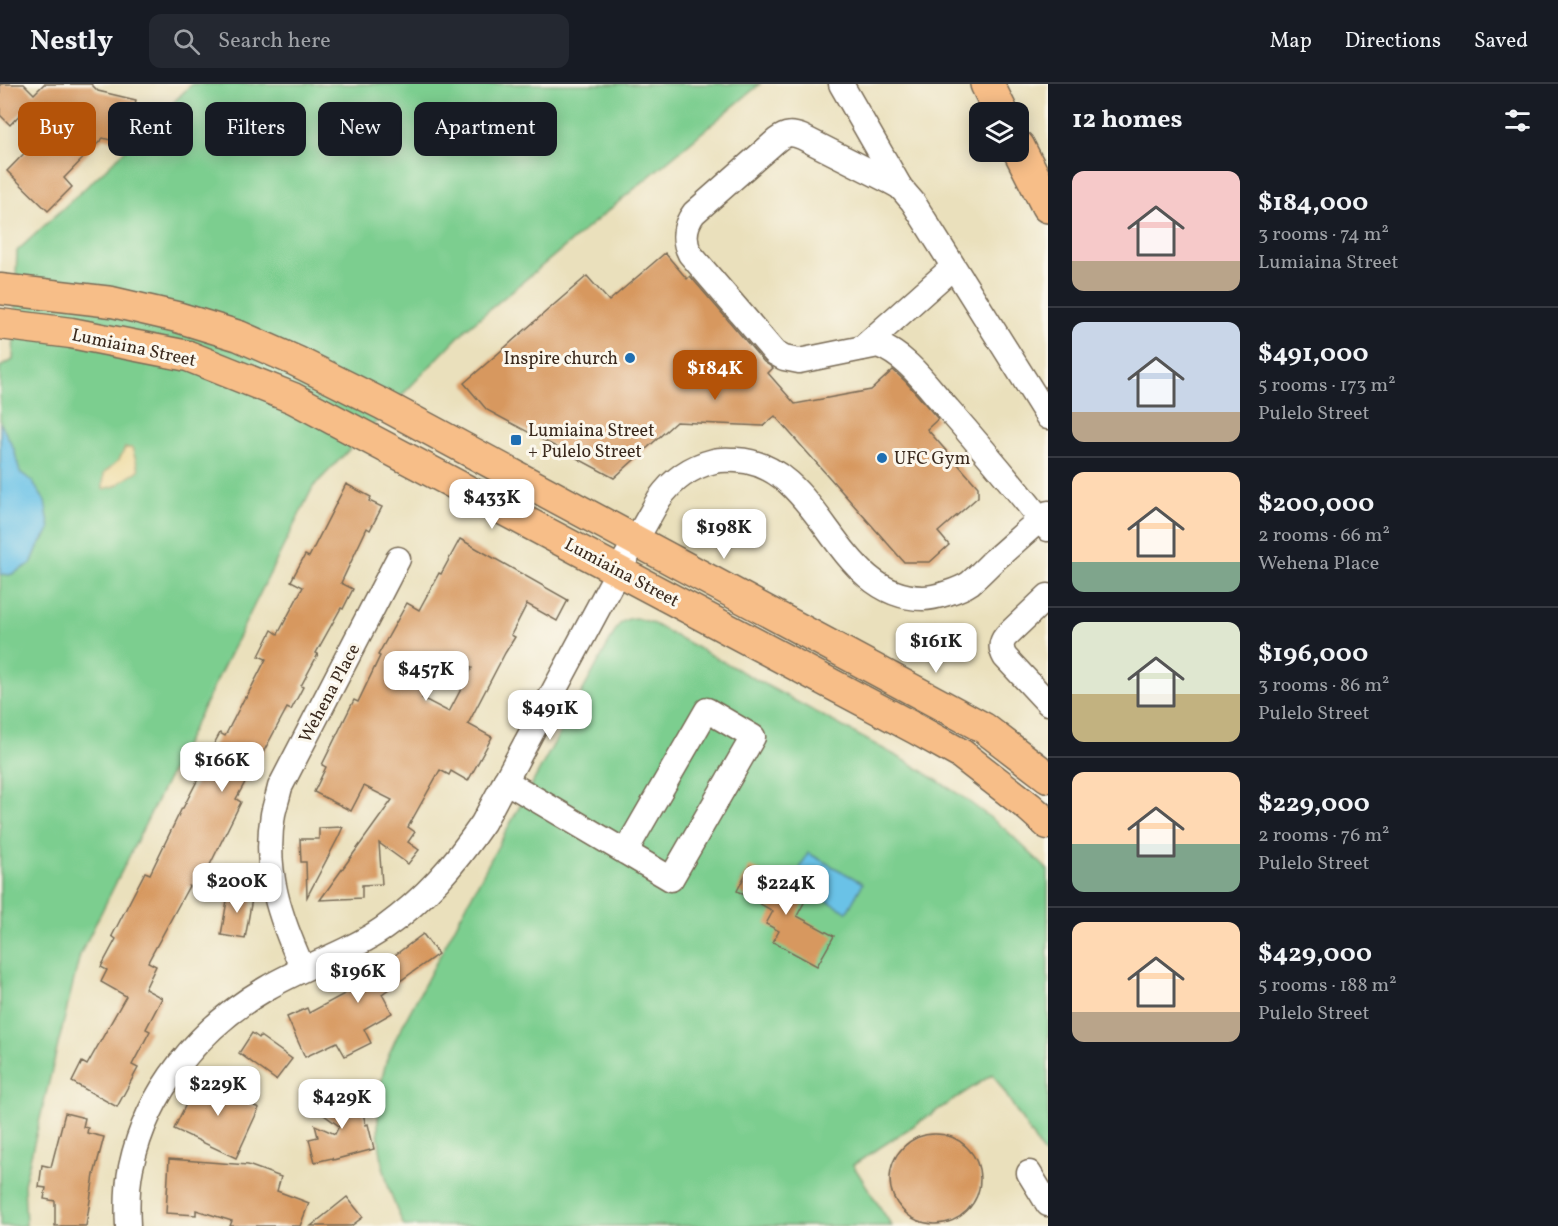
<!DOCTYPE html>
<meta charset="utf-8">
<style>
body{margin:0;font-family:Vollkorn,serif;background:#242831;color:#f1f3f6;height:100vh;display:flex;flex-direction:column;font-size:22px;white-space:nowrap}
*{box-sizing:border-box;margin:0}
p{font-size:20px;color:#9ea1a6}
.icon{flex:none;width:33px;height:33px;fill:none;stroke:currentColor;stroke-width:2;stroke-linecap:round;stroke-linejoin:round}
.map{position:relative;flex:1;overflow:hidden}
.details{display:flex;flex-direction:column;background:#171b24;width:510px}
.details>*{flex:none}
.banner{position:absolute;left:18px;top:18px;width:570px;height:54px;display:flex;gap:12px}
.fabs{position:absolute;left:969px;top:18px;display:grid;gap:12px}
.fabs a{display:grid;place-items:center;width:60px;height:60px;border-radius:12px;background:#171b24;box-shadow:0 3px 15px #0003;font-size:30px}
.price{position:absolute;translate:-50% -51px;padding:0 14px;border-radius:12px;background:#fff;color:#222;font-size:20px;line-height:39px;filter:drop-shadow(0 2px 3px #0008)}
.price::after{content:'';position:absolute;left:50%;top:36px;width:18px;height:14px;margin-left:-9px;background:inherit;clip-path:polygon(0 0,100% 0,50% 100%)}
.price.on{background:#b45309;color:#fff}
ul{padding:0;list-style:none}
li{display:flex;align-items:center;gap:18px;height:150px;padding:0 24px}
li+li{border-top:2px solid #363941}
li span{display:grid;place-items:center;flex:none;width:168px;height:120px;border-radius:12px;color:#555}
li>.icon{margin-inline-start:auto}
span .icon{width:72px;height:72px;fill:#fffc;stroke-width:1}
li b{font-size:26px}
h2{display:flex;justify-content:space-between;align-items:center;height:72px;padding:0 24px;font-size:26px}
.chip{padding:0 21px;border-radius:12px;background:#171b24;box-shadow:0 3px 15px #0003;font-size:21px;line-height:54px}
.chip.on{background:#b45309;color:#fff}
header{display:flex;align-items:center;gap:36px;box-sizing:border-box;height:84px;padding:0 30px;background:#171b24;border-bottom:2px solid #363941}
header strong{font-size:28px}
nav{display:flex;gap:33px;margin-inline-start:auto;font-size:21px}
.search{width:420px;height:54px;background:#242831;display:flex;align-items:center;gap:15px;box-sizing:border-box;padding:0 21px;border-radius:12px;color:#9ea1a6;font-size:22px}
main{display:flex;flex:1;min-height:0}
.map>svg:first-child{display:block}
.green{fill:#7cce8f;stroke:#5c7c56;stroke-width:1.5}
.sand{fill:#eeda9e;stroke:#94825e;stroke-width:1.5}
.water{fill:#6ac2e7;stroke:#527682;stroke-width:1.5}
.building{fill:#d7985e;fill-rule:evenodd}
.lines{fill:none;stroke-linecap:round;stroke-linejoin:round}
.minor-casing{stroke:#786a55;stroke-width:27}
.major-casing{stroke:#786a55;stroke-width:33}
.highway-casing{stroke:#786a55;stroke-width:36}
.minor{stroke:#fff;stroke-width:24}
.major{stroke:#f7be88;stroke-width:30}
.highway{stroke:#f7be88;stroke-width:33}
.poi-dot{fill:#1f6fb2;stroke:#fbf7ec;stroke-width:2}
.labels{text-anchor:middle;stroke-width:6;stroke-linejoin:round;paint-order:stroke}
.street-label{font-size:18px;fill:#3b2a1e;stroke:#fbf7ec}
.poi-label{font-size:18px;fill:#3b2a1e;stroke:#fbf7ec;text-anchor:start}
</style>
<header>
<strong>Nestly</strong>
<div class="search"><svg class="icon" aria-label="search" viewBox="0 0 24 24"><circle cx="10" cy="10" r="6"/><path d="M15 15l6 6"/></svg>Search here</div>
<nav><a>Map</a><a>Directions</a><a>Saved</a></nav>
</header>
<main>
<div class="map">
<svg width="1048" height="1142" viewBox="0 0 1048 1142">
<rect width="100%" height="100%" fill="#fbf7ec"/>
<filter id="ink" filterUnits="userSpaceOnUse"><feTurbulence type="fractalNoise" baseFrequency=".0167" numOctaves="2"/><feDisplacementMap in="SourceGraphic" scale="12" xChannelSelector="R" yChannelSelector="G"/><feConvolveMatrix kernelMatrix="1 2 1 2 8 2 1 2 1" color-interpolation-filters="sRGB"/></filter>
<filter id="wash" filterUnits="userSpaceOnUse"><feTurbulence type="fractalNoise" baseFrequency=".008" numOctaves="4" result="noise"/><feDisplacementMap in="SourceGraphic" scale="24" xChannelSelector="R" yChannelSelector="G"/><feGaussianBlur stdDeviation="1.35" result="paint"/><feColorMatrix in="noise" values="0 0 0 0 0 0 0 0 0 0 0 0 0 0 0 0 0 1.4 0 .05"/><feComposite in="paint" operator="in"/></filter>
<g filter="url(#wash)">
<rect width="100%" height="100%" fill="#eae0bc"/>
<g class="green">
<polygon points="192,0 760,0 465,246 313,403 80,871 24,1100 26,1142 0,1142 0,283 13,276 17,167 111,80"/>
<path d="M635 534 650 538 913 681 960 711 1004 744 1048 786V1069L1044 1071 993 990 853 1081 892 1142H404C380 1093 370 1035 385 982 387 972 393 962 397 952L492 773 617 544C622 536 627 535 635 534Z"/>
</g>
<polygon class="sand" points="125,364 132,364 139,386 115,402 103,405 104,389 119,376"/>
<g class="water">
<polygon points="0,338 14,365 20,388 32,397 45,417 50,445 38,463 31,480 10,491 0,490"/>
<polygon points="808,769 863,799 847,828 793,798"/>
</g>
<g id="blocks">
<g class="building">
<polygon points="0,0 24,0 34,10 44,0 91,0 98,7 136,16 129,47 121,45 118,58 103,54 64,94 72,103 48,127 7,87 47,46 25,25 10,41 0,31"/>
<polygon points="665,169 687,195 690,192 764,278 773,284 768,289 795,320 871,306 893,286 906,298 938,335 927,345 978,403 978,413 938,448 949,461 930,478 904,478 775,332 763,342 676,338 614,394 487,326 464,299 587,192 609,217"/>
<polygon points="346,400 371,413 369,417 382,423 370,446 367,444 341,499 353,505 343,525 341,524 316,569 318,570 301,602 303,603 291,626 287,624 265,665 251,691 249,691 236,715 241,718 197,807 189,802 148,878 156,882 145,905 162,914 146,945 150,947 132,981 138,984 117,1023 72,998 82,978 87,981 126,912 101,898 107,886 101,883 116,855 112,852 145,788 150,790 182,724 183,724 211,670 209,669 220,649 225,652 245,613 246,614 266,575 259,572 272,546 278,550 303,503 291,497 305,471 309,473"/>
<path d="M460 455 568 516 557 537 527 520 511 551 515 553 505 569 468 640 492 653 468 697 451 687 449 691 440 686 408 743 415 748 408 758 419 766 408 780 379 759 382 800 362 801V814L320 816 392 716 364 702 351 727 314 708 326 683 322 681 354 616 358 618 380 572 378 571 407 519 419 526 439 489 441 490ZM446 570 472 584 449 628 422 614Z"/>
<polygon points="343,743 338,754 307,813 306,778 301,778 300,755 319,755 319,744"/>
<polygon points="750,782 807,813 797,832 834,852 817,882 773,858 779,847 766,840 773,827 737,807"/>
<polygon points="229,805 253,809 245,855 221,851"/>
<polygon points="423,850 438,870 382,910 392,929 364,945 371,959 345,972 337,958 305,973 287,933 307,924 309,929 350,907 346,900 379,883"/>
<polygon points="252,949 259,954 260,952 292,975 276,996 239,969"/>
<polygon points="213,993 246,1009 243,1017 259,1024 236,1074 174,1045 188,1016 190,1017 200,996 210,1000"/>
<polygon points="357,1007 366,1041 368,1040 374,1065 333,1076 332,1074 315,1078 309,1055 318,1053 315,1041 335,1050 339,1042 316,1025 328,1022 326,1015"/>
<polygon points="65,1029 85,1034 83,1043 88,1044 87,1049 104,1053 94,1091 86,1142 55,1142 55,1117 44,1115 46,1104 39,1103 42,1081 51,1083"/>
<circle cx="935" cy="1095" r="45"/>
<polygon points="169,1075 248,1081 281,1093 277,1107 309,1119 300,1142 230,1142 232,1137 196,1126 196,1131 166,1129"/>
<polygon points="347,1113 363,1133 351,1142 311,1142"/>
</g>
</g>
</g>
<g filter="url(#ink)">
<use href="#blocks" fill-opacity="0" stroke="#786a55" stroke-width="1.5"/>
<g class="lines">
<g class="minor-casing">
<g id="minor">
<polyline points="841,0 900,103"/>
<polyline points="862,264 953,183"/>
<path d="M1048 333 913 118 900 103 889 97 802 53C792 49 786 49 777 56L694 129C684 142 683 156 690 170L775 269 784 274 799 277 878 261C908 272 927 302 948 325 982 364 1016 404 1048 445"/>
<path d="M1048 512 1006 552C1000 559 1001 566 1005 573L1048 619"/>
<polyline points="505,697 671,795 753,653 707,626 625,768"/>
<path d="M303 885C280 834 263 787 273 730 275 721 278 712 280 703L398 475"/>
<polyline points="1029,1089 1048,1120"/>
<path d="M128 1142C127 1123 127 1102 131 1083 147 1007 200 943 267 904 304 882 348 869 384 844 426 814 454 781 483 739L610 502 659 415C673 395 690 383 714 377 721 375 729 376 736 376 822 380 834 514 923 514 935 514 960 506 970 499 978 492 986 484 993 477 1012 461 1029 444 1048 429"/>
</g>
</g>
<g class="major-casing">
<g id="major">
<polyline points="0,205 112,218 177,233 239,252 296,277 382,320 984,644 1048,693"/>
<polyline points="0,240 71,249 188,272 293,314 916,645 961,670 1029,723 1048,740"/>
</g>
</g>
<g class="highway-casing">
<g id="highway">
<polyline points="987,0 1001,28"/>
<polyline points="1018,63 1048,122"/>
</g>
</g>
<use href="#minor" class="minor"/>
<use href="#major" class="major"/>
<use href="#highway" class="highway"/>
</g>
</g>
<g class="poi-dot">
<circle cx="630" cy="274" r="6"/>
<rect x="510" y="350" width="12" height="12" rx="3"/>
<circle cx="882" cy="374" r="6"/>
</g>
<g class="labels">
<g class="street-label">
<text transform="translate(134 263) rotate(12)" y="6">Lumiaina Street</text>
<text transform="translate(622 488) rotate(28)" y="6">Lumiaina Street</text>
<text transform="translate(329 609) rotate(-62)" y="6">Wehena Place</text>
</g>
<g class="poi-label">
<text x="618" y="280" text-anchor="end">Inspire church</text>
<text x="528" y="352">Lumiaina Street<tspan x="528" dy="21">+ Pulelo Street</tspan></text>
<text x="894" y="380">UFC Gym</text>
</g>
</g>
</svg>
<div class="fabs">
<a><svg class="icon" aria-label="layers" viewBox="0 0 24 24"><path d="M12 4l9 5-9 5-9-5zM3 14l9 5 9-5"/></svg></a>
</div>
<b class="price on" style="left:715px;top:317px">$184K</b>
<b class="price" style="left:492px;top:446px">$433K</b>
<b class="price" style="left:724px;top:476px">$198K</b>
<b class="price" style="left:936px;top:590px">$161K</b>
<b class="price" style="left:426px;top:618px">$457K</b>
<b class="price" style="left:550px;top:657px">$491K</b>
<b class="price" style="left:222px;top:709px">$166K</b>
<b class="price" style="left:237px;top:830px">$200K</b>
<b class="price" style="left:786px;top:832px">$224K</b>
<b class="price" style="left:358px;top:920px">$196K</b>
<b class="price" style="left:218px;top:1033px">$229K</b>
<b class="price" style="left:342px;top:1046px">$429K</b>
<div class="banner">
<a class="chip on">Buy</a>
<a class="chip">Rent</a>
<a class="chip">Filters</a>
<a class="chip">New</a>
<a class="chip">Apartment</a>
</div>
</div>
<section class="details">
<h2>12 homes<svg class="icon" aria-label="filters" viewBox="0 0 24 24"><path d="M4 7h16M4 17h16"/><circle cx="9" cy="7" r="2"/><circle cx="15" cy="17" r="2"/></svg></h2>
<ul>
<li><span style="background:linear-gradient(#f6c9c9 75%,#b9a48a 0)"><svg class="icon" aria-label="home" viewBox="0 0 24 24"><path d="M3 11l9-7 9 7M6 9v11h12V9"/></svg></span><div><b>$184,000</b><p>3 rooms · 74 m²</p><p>Lumiaina Street</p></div></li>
<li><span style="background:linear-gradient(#c9d6e8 75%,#b9a48a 0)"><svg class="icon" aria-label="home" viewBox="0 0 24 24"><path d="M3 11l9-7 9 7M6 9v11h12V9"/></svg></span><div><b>$491,000</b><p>5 rooms · 173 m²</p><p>Pulelo Street</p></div></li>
<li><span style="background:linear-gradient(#ffd9b3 75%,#7fa58c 0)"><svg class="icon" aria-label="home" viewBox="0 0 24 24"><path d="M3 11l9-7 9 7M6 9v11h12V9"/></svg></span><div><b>$200,000</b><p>2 rooms · 66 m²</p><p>Wehena Place</p></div></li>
<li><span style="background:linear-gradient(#dfe7d0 60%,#c2b280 0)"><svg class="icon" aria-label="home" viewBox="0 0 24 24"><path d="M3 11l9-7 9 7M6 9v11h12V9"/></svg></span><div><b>$196,000</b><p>3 rooms · 86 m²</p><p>Pulelo Street</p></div></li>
<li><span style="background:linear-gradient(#ffd9b3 60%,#7fa58c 0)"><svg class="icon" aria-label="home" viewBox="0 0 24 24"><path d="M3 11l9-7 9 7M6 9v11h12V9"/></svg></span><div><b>$229,000</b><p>2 rooms · 76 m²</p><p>Pulelo Street</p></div></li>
<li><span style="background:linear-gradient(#ffd9b3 75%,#b9a48a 0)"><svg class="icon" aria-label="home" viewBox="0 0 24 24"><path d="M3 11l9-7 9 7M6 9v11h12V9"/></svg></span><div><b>$429,000</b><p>5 rooms · 188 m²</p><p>Pulelo Street</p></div></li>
</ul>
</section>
</main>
